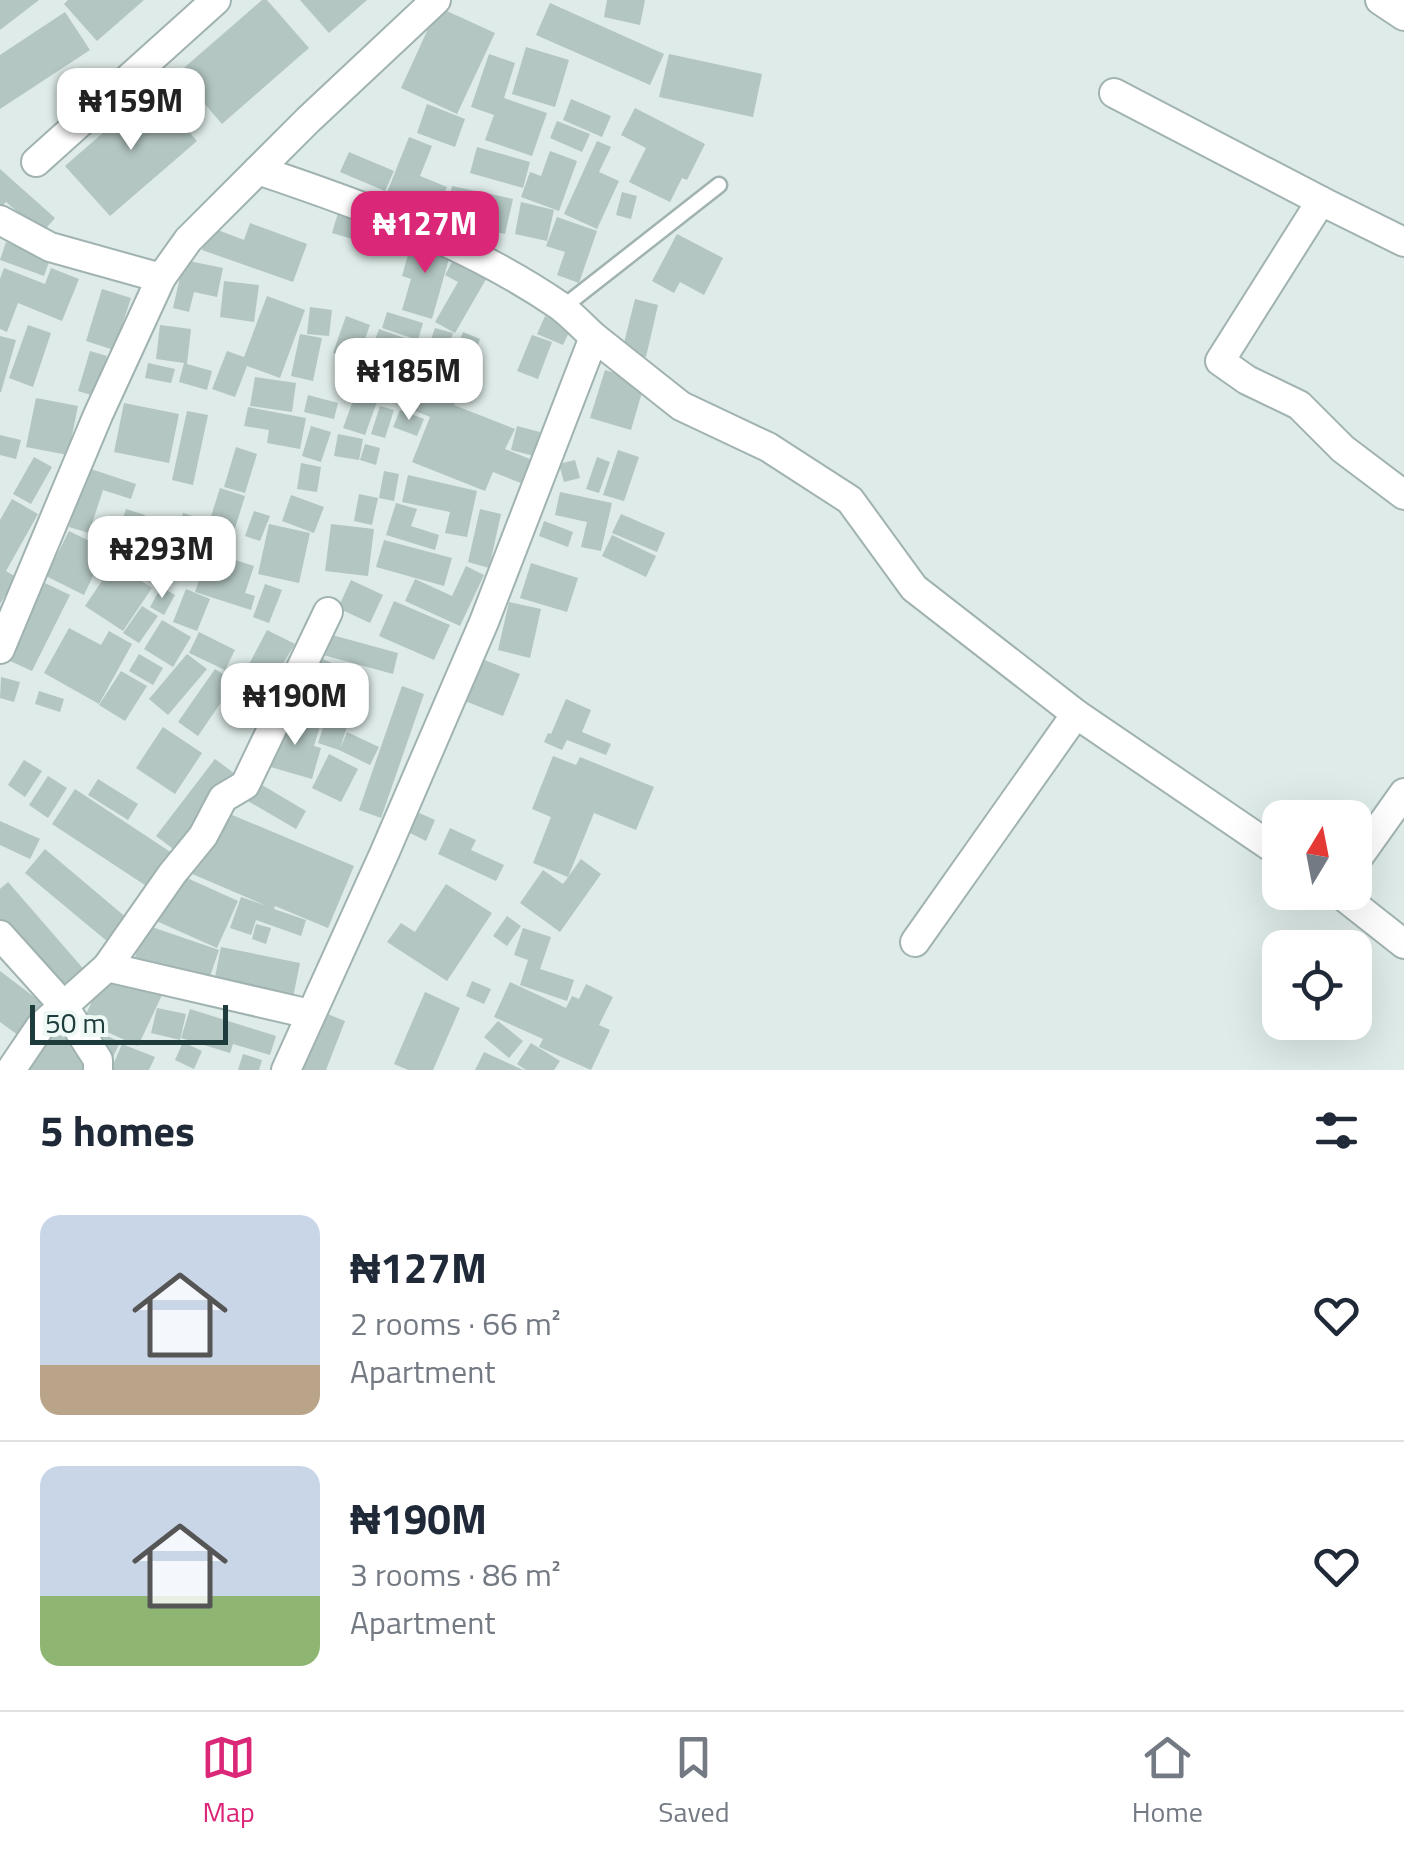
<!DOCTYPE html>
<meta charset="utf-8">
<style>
body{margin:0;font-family:"Titillium Web",sans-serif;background:#f6f6f7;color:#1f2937;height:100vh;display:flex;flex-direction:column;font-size:38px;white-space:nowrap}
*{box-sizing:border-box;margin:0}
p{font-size:32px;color:#747a83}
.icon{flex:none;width:55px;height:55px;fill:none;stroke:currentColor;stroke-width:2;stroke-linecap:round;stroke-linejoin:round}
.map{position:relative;height:1070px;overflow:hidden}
.panel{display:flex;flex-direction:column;background:#fff;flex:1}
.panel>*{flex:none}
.needle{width:65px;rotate:10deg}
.fabs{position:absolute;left:1262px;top:800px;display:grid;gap:20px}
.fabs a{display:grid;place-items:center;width:110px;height:110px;border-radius:20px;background:#fff;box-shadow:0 10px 40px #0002;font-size:50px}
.scale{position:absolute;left:30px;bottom:25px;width:198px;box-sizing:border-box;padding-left:10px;border:5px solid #1e3c3b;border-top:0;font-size:28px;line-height:35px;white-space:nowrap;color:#1e3c3b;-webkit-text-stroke:8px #eef8f5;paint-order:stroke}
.price{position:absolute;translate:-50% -85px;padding:0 22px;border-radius:20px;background:#fff;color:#222;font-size:32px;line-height:65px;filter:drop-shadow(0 2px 5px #0008)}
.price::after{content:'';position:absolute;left:50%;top:60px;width:30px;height:22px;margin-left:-15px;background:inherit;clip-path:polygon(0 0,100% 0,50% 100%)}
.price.current{background:#db2777;color:#fff}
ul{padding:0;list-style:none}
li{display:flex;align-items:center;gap:30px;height:250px;padding:0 40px}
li+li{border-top:2px solid #e0e1e3}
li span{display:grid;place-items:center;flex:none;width:280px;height:200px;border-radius:20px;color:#555}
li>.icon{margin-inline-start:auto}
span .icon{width:120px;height:120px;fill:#fffc;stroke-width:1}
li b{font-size:42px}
h2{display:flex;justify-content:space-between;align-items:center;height:120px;padding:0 40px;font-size:42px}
.tab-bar{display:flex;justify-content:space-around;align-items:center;height:140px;border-top:2px solid #e0e1e3;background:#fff;font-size:28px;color:#747a83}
.tab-bar a{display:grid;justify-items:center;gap:5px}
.tab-bar .current{color:#db2777}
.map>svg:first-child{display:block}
.building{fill:#b3c6c2}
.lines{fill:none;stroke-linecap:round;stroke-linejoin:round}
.service-casing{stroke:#a1b3b1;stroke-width:19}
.minor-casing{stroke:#a1b3b1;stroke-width:32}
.service{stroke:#fff;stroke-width:14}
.minor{stroke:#fff;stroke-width:28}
</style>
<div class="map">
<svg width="1404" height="1070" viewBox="0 0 1404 1070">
<rect width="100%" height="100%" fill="#deebe8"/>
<g class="building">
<polygon points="0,0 39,0 0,30"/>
<polygon points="68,0 144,0 97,41 64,4"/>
<polygon points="262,0 267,0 309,48 222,124 178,73"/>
<polygon points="300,0 367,0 329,33"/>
<polygon points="607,0 645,0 640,25 604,17"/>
<polygon points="550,3 664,54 650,85 536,35"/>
<polygon points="438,7 495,33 457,114 401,88"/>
<polygon points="65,12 90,50 0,109 0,55"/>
<polygon points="526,47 569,60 555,107 512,94"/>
<polygon points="489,54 515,63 504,98 547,113 532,156 485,140 494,115 471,107"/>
<polygon points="669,54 762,74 753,117 659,97"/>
<polygon points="152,90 197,141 110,216 65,166"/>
<polygon points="571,99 611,116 602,137 563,120"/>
<polygon points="427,104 465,119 455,147 417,133"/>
<polygon points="635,108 705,144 687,180 682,178 670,202 629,182 646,148 621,135"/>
<polygon points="557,121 590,134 582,152 550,138"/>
<polygon points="409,137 432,146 420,176 447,187 436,214 386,195"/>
<polygon points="597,141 611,147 599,172 619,181 597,229 564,214"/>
<polygon points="477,147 530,162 523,188 470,173"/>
<polygon points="550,151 577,161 559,211 521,197 530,172 541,176"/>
<polygon points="349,152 394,171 385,191 340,172"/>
<polygon points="0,169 55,218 42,233 6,202 0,208"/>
<polygon points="452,186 513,199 505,234 445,221"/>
<polygon points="622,192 637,196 631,219 616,215"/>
<polygon points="521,202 554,210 547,241 515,234"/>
<polygon points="338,213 358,219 352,239 332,233"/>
<polygon points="362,217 380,223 372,245 354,238"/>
<polygon points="557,217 597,231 579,283 557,275 565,252 546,246"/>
<polygon points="250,223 307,244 293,282 202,250 210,227 244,240"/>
<polygon points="677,234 723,258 704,295 680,282 674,293 652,281"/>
<polygon points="413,237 452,248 432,319 402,310 411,279 402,276"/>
<polygon points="6,242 50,259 44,276 0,260"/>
<polygon points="456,255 489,274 455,333 435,322 458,282 445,275"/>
<polygon points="184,260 223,268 217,297 194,292 189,312 173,308"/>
<polygon points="4,268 45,284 51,268 79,279 62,321 18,303 7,332 0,329 0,279"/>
<polygon points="224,281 259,285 254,322 220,317"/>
<polygon points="102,289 131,298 114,350 86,341"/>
<polygon points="267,296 305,310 280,378 247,366 235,397 212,389 227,351 244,357"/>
<polygon points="635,299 658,305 646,357 622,351"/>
<polygon points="310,307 332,310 329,336 307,334"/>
<polygon points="387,312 423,323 418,340 382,328"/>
<polygon points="346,316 370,325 357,361 333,353"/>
<polygon points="545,316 571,328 563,345 537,334"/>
<polygon points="28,325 51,333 33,387 9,378"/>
<polygon points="160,325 191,329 187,364 212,371 207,390 179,382 184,363 156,359"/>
<polygon points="435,328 453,333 447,351 429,345"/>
<polygon points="379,329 418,343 409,370 391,363 365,435 343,428"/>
<polygon points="463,332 480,339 454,405 515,429 505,449 530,459 521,483 493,472 485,491 412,462 430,417 388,400 399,372 440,389"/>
<polygon points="300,334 322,338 313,381 291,376"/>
<polygon points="532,335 552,342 538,379 517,371"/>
<polygon points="0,336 16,340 1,392 0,392"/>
<polygon points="90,351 107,356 94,396 78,391"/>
<polygon points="422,356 435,361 429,378 416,373"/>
<polygon points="148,363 175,369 171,383 145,378"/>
<polygon points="605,370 645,382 631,430 590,418"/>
<polygon points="255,377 296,383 292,412 250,406"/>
<polygon points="308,395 338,403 334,419 304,412"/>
<polygon points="36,398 78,406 68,455 26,447"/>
<polygon points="124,403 179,414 169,463 114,452"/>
<polygon points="380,406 394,410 385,438 371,434"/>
<polygon points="248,407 306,418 300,449 267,443 269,430 244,426"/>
<polygon points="400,410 424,419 417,436 393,427"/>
<polygon points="187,411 208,415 193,485 172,480"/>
<polygon points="311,426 331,432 321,462 302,456"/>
<polygon points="517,426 540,432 534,456 511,450"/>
<polygon points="338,434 363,439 359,460 334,456"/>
<polygon points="0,435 21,440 16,459 0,455"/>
<polygon points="365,444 380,448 376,465 360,460"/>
<polygon points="236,447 257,454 245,493 224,487"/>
<polygon points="618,450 639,457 624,501 603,495"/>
<polygon points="34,457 52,467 31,504 13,494"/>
<polygon points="597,457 610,462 599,493 586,489"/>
<polygon points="575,460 580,478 564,482 559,464"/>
<polygon points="301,463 321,467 317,492 297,489"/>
<polygon points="88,468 136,484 131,499 103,490 89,533 69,527"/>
<polygon points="384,471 399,474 394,501 379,498"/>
<polygon points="408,475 477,491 467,537 445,533 450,512 402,502"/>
<polygon points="220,488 245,496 226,557 254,566 245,593 255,596 251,610 195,592 202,572 194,570"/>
<polygon points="560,492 612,503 601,551 581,547 587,522 555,515"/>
<polygon points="359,494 378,498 372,525 354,521"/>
<polygon points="291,495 324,507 314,533 282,521"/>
<polygon points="12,499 38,514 6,571 16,577 0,604 0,520"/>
<polygon points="396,503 417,509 411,526 439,535 435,550 386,535"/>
<polygon points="126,509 145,515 134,547 115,541"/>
<polygon points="480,509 501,514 489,568 468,562"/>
<polygon points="254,511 270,516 260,541 245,536"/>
<polygon points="183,513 202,519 188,565 156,555 161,539 174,542"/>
<polygon points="621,514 665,533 657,552 612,533"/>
<polygon points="544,521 573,532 568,547 539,536"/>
<polygon points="269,524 310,533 299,583 258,574"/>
<polygon points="331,524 374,529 368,576 325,571"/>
<polygon points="69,531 106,549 84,595 46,576"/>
<polygon points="612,535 656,556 646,577 602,556"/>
<polygon points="384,540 452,558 444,586 376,567"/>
<polygon points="114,563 152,588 123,631 85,606"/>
<polygon points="531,563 578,578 567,612 520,598"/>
<polygon points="466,566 484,575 460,626 405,601 415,579 452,596"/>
<polygon points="351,580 383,595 370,623 338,608"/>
<polygon points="45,583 70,595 32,671 8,660"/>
<polygon points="265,584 282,590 269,623 253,617"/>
<polygon points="161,587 175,595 164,615 150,607"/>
<polygon points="186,589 210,599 197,631 173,622"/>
<polygon points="394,601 450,625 434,660 379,636"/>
<polygon points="509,602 541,609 530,658 498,650"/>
<polygon points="142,606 158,616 139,643 123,633"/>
<polygon points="162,620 191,637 173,667 144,649"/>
<polygon points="69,628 101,645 109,631 132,644 99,704 44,673"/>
<polygon points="267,630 295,644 270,685 245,672"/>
<polygon points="199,632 235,650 225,670 189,653"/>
<polygon points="321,632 398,653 393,674 316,653"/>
<polygon points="139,654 163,668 153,685 129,671"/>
<polygon points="187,654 207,669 168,715 149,699"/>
<polygon points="318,657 369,679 356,711 305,690"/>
<polygon points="482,659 520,674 503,716 465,701"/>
<polygon points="215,669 235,682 198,736 178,722"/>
<polygon points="121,671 147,686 125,721 99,705"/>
<polygon points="1,677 20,682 14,702 0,698"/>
<polygon points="402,686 424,694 381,818 359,810"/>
<polygon points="302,690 327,703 317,722 292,709"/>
<polygon points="39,691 64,699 60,712 35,704"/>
<polygon points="566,699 591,710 582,732 611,744 606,755 567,740 562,750 544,742 548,733 551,734"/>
<polygon points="330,707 351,713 340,749 347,732 379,747 370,765 339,750 318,743"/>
<polygon points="282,715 320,726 314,746 321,748 312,779 267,766"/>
<polygon points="163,727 202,753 175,794 136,768"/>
<polygon points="329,754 358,769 341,802 312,788"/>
<polygon points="553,756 576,765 580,757 654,787 636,830 594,813 568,877 533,863 551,817 532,809"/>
<polygon points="215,759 235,774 176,851 156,836"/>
<polygon points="24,760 42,771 25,797 8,785"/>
<polygon points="48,776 67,788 48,818 29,805"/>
<polygon points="98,779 138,804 128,820 88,795"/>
<polygon points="252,779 306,811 296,829 241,797"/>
<polygon points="75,789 175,855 151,889 52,824"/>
<polygon points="218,809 354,866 328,928 275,906 274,909 306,920 301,936 256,920 251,935 230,928 241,897 267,906 190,873"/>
<polygon points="417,812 435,820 426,841 408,832"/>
<polygon points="0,821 40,839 30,859 0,845"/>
<polygon points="450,828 476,840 471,850 504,865 496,881 438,854"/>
<polygon points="45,849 128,919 108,942 25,873"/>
<polygon points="581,859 601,874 560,932 520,903 543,870 563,884"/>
<polygon points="174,872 238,901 217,948 152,919"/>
<polygon points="8,882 87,973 60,997 0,928 0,889"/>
<polygon points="446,884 492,913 447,981 387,942 401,923 415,932"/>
<polygon points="507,916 521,926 507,946 493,936"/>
<polygon points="256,924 271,928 266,944 252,939"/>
<polygon points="146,925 219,950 206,988 133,963"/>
<polygon points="523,928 551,937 540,969 574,980 567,1001 520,985 528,960 514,955"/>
<polygon points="221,947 300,963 292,1002 213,987"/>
<polygon points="107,968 163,993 138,1046 83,1021"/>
<polygon points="0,971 46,1006 22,1038 0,1022"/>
<polygon points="472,981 491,989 484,1004 466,996"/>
<polygon points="510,982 566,1008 572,996 579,999 586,984 613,997 599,1025 610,1030 591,1070 539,1047 543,1039 494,1017"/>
<polygon points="425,992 460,1008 433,1070 408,1070 394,1064"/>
<polygon points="157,1008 186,1014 180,1040 151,1033"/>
<polygon points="190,1009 276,1036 270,1055 233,1044 230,1053 181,1038"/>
<polygon points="325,1013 345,1021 326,1070 303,1070"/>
<polygon points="498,1021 523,1041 509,1058 484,1037"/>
<polygon points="47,1028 94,1054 85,1070 13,1070"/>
<polygon points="101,1033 120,1042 112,1059 93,1050"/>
<polygon points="183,1042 202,1051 194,1069 175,1060"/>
<polygon points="531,1043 560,1061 554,1070 526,1070 517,1064"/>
<polygon points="122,1044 155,1057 149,1070 111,1070"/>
<polygon points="484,1052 523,1070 475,1070"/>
<polygon points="243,1054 262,1060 259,1070 238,1070"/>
</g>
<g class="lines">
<g class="service-casing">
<polyline id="service" points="562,308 719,185"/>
</g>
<g class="minor-casing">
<g id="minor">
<polyline points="1380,0 1404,16"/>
<polyline points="1114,93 1321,201 1220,361 1247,380 1299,405 1343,449 1404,495"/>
<polyline points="36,162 216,0"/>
<path d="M258 170C362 205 468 243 560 306 572 315 583 327 594 337L484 622 384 854 286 1070"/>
<polyline points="1321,201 1404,242"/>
<polyline points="0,220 50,247 161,278"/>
<polyline points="594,337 681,406 768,447 850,500 914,588 1076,714 1280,853"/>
<polyline points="0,649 98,415 161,278 188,240 308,120 436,0"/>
<polyline points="1355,862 1404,793"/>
<polyline points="1338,892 1404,944"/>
<polyline points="0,935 63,1005 98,1060 98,1070"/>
<polyline points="915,942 1076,714"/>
<polyline points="107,967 310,1014"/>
<polyline points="11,1070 40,1027 107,967 172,874 203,836 223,798 245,785 328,612"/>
</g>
</g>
<use href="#service" class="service"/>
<use href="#minor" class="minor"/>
</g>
</svg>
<div class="fabs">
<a><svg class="needle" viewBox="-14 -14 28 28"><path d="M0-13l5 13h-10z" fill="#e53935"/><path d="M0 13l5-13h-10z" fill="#747a83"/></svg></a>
<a><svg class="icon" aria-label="locate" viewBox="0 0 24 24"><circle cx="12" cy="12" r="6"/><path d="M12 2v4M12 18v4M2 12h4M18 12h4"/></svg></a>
</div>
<div class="scale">50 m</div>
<b class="price" style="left:131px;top:153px">₦159M</b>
<b class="price current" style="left:425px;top:276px">₦127M</b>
<b class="price" style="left:409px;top:423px">₦185M</b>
<b class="price" style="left:162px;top:601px">₦293M</b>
<b class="price" style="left:295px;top:748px">₦190M</b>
</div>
<section class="panel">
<h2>5 homes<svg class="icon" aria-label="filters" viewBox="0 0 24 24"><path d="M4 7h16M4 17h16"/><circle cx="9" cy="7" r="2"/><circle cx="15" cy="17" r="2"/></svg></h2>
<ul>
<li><span style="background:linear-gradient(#c9d6e8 75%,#b9a48a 0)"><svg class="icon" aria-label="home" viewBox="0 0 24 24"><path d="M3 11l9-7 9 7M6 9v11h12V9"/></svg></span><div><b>₦127M</b><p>2 rooms · 66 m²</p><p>Apartment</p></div><svg class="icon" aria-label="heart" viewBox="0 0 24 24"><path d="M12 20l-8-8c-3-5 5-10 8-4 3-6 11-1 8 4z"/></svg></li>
<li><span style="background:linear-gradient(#c9d6e8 65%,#8fb573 0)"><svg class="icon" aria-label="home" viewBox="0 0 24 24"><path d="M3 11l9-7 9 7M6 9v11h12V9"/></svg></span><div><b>₦190M</b><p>3 rooms · 86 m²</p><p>Apartment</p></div><svg class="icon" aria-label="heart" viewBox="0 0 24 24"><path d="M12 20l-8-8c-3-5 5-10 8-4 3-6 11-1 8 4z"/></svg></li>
</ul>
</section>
<nav class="tab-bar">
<a class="current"><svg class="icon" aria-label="map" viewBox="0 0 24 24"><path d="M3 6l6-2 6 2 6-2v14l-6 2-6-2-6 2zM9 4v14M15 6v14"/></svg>Map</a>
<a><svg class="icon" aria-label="saved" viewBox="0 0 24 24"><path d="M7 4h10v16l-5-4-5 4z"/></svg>Saved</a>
<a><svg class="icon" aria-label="home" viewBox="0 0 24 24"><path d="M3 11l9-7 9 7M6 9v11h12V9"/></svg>Home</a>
</nav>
